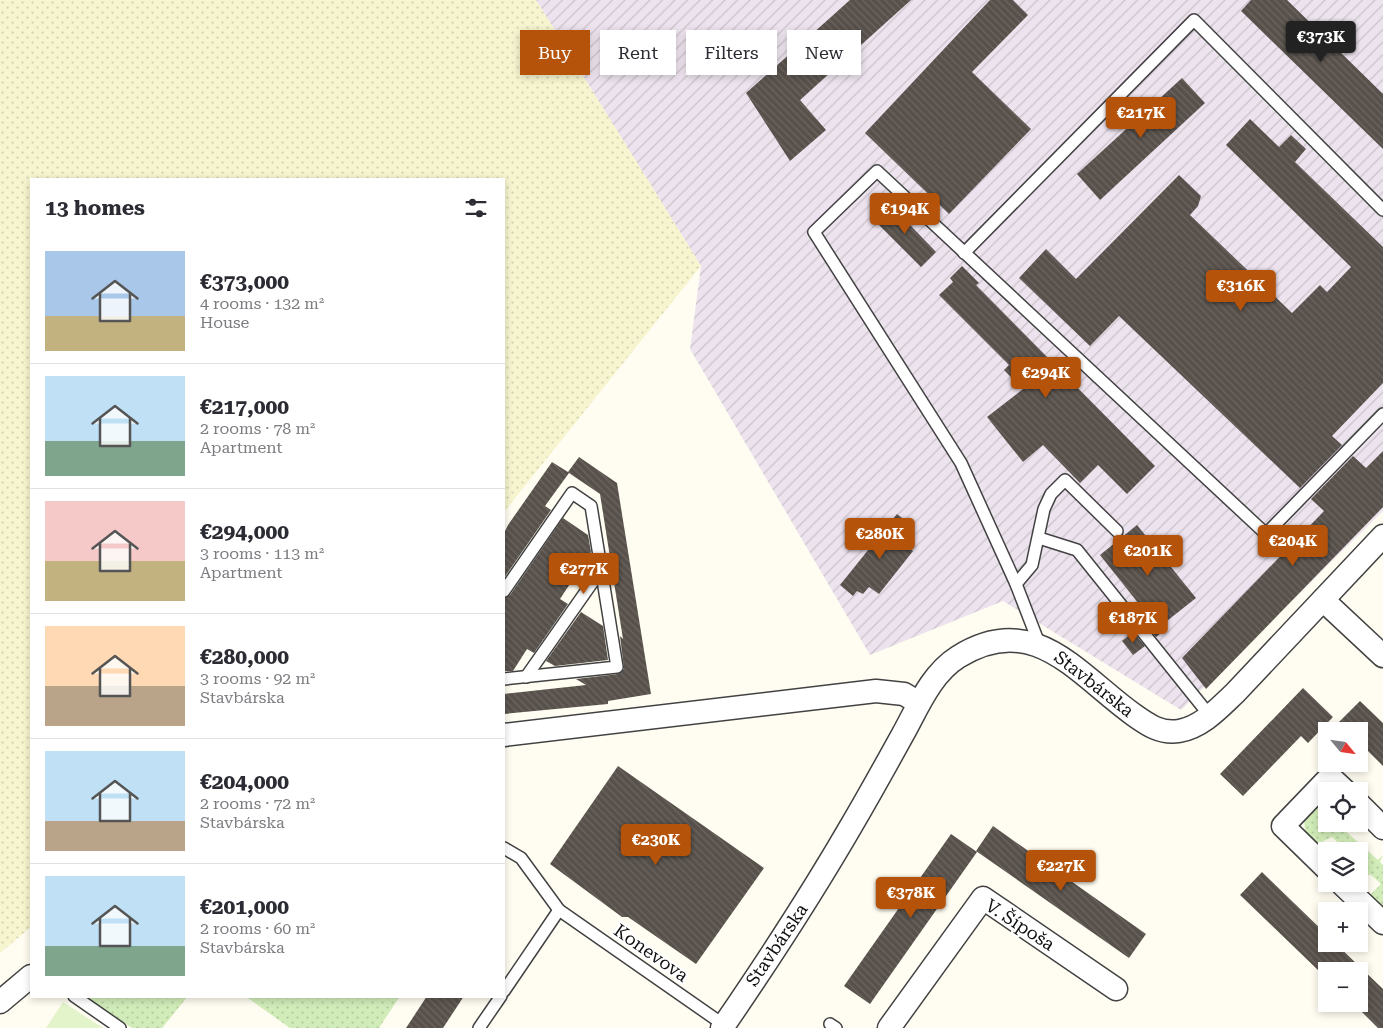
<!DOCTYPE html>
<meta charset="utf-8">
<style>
body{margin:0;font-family:"Roboto Serif",serif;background:#f7f7f7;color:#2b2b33;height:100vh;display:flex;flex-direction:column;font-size:19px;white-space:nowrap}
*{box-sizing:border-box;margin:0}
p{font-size:16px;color:#7c7c81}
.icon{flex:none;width:28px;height:28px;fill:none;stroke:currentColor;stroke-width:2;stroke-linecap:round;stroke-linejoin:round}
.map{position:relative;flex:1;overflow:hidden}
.panel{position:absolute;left:30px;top:178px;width:475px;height:820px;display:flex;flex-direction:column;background:#fff;border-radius:0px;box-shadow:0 2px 8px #0003}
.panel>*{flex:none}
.hud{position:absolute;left:520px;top:30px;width:475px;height:45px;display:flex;gap:10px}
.needle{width:32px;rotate:119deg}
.fabs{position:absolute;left:1318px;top:722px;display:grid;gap:10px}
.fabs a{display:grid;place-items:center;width:50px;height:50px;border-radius:0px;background:#fff;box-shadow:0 2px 8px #0003;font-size:25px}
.price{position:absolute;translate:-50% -42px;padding:0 11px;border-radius:5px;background:#b45309;color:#fff;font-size:16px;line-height:32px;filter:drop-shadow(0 1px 2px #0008)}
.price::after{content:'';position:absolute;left:50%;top:30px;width:15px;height:11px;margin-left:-8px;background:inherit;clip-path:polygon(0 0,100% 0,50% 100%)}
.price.current{background:#222;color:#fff}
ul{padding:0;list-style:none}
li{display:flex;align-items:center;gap:15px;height:125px;padding:0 15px}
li+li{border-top:1px solid #e1e1e2}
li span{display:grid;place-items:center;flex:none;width:140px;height:100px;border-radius:0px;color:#555}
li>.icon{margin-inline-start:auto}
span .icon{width:60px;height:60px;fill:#fffc;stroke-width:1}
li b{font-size:21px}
h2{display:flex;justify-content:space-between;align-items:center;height:60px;padding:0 15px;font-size:21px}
.pill{padding:0 18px;border-radius:0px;background:#fff;box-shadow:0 2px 8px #0003;font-size:18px;line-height:45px}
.pill.current{background:#b45309;color:#fff}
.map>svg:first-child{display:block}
.industrial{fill:url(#industrial-furrows)}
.farmland{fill:url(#farmland-dots)}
.grass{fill:url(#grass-dots)}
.pitch{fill:#e3f3ca}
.building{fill:url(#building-back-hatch)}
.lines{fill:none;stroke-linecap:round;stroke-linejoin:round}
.lane-casing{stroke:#424242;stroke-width:14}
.street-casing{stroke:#424242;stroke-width:25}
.lane{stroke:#fff;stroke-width:11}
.street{stroke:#fff;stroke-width:22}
.labels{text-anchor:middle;stroke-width:5;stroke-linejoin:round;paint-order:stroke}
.street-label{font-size:18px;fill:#0f0f0f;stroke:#fff}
</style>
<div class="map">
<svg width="1383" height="1028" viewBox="0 0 1383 1028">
<defs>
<pattern id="industrial-furrows" width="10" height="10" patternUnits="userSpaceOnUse" patternTransform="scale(1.25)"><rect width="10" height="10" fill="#ede3ee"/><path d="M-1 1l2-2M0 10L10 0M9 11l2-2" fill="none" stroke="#cac2cb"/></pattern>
<pattern id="farmland-dots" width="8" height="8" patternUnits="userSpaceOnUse" patternTransform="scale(1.25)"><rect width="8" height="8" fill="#f7f5cf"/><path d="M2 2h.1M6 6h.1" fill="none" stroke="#d3d1b1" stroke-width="1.8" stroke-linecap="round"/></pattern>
<pattern id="grass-dots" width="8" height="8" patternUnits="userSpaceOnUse" patternTransform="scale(1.25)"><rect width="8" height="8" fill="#d1ecb8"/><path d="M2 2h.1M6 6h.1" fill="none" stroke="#b2c99d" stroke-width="1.8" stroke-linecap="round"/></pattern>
<pattern id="building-back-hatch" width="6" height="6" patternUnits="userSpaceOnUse" patternTransform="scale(1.25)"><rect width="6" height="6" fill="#58514b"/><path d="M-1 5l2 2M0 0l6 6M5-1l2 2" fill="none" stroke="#6b6561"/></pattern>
</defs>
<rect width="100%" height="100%" fill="#fffdf1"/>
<polygon class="industrial" points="536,0 1383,0 1383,511 1181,710 1003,601 870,655 690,349 701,266"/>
<polygon class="farmland" points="0,0 536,0 701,266 504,512 504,179 31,179 31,927 0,953"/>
<g class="grass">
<polygon points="1324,799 1326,799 1326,824 1342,824 1341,827 1378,860 1383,855 1380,862 1383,865 1383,910 1367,898 1381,884 1370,874 1356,887 1355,884 1359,884 1359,880 1367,871 1359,863 1359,851 1347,851 1332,837 1313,846 1306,840 1304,820"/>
<polygon points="83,996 188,996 162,1028 132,1028"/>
<polygon points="245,996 400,996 379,1028 290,1028"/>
</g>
<polygon class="pitch" points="63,1002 103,1028 46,1028"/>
<g class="building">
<polygon points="850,0 911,0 800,100 826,130 790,161 746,93"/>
<polygon points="990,0 1013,0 1028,15 972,72 1031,129 949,214 865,133"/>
<polygon points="1251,0 1287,0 1383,94 1383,149 1241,11"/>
<polygon points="1182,78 1205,103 1100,200 1077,174"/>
<polygon points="1250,119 1279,147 1291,135 1306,149 1295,162 1383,247 1383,383 1332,436 1342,445 1300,488 1119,316 1090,346 1019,278 1046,249 1076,279 1179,175 1201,196 1198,206 1190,215 1292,313 1320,285 1327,292 1351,267 1226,145"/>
<polygon points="888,202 936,252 921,267 879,225 883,222 876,214"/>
<polygon points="962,266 979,283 976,285 1155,466 1127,494 1098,465 1080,483 1043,445 1023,462 987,417 1023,389 1004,370 1009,365 939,295 953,282 950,278"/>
<polygon points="1383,451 1383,507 1206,689 1182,658 1324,511 1311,499 1353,456 1366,468"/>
<polygon points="579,457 617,483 651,694 608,701 608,704 504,714 504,694 586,685 576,679 618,674 624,669 620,636 623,639 600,494 569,473 545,506 551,510 504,578 504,533 508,525 552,462 568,472"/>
<polygon points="897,514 911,525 900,539 913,551 879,594 869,587 863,594 857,591 853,596 840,585"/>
<polygon points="563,518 588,535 591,552 560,599 568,604 534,653 527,649 513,671 504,671 504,598 510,595"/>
<polygon points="1137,525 1196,598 1158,628 1100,555"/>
<polygon points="581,612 603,626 608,660 555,666 546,661"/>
<polygon points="1149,619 1161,633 1156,637 1144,622"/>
<polygon points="1133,632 1145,646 1133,655 1122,641"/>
<polygon points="1303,688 1333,717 1308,743 1301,736 1243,796 1220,774"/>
<polygon points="1360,701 1383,723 1383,766 1359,742 1359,731 1347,731 1338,723"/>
<polygon points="618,766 764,868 696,964 628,917 622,917 550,864"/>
<polygon points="993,826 1146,934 1129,958 976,851"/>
<polygon points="951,834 977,852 870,1004 844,986"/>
<polygon points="1262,872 1326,934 1326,944 1336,944 1383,989 1383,1028 1378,1028 1359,1009 1359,971 1319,971 1240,895"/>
<polygon points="427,996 464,996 443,1028 406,1028"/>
</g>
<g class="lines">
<g class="lane-casing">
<g id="lane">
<polyline points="964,253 1194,20 1383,210"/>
<polyline points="1039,538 1077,550 1210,716"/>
<polyline points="1016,584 1032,565 1044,509 1051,494 1065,480 1117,531"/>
<polyline points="504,591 572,493 591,506 617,667 504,679"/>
<polyline points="1040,646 1016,584 961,463 814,232 877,171 1266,534 1383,414"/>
<polyline points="526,677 601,570"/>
<polyline points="504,848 521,858 559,910 724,1025"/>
<polyline points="504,991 559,910"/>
<polyline points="74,996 120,1028"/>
<polyline points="830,1024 836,1028"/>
<polyline points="479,1028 501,996"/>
</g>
</g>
<g class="street-casing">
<g id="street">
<polyline points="1323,600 1383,656"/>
<polyline points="504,735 876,691 904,694 919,703"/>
<polyline points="1359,804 1383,828"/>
<polyline points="1326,868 1283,826 1330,777 1345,791"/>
<polyline points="1342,884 1383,923"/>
<polyline points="0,1002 31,976"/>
<path d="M722 1028C768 961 813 892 854 821 871 792 887 763 903 734 918 707 931 674 958 657 1034 609 1078 675 1134 715 1148 725 1161 734 1179 731 1202 727 1219 708 1235 693L1383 536"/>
<polyline points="889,1028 983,898 1116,989"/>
</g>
</g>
<use href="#lane" class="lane"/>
<use href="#street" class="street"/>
</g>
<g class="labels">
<g class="street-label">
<text transform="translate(1094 684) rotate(38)" y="6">Stavbárska</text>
<text transform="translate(1020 925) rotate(33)" y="6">V. Šípoša</text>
<text transform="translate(777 945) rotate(-56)" y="6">Stavbárska</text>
<text transform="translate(651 953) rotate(35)" y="6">Konevova</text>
</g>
</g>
</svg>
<div class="fabs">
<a><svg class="needle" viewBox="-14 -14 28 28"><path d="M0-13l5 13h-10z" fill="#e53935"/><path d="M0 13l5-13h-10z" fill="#7c7c81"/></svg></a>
<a><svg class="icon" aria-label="locate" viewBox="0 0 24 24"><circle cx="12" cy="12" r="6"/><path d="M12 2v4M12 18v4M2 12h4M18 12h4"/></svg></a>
<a><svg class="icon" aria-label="layers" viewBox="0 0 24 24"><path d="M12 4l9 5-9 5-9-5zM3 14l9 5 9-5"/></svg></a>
<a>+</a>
<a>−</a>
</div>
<b class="price current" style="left:1321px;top:63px">€373K</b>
<b class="price" style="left:1141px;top:139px">€217K</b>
<b class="price" style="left:905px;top:235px">€194K</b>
<b class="price" style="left:1241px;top:312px">€316K</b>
<b class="price" style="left:1046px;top:399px">€294K</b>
<b class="price" style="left:880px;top:560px">€280K</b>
<b class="price" style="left:1293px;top:567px">€204K</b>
<b class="price" style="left:1148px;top:577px">€201K</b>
<b class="price" style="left:584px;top:595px">€277K</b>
<b class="price" style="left:1133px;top:644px">€187K</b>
<b class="price" style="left:656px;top:866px">€230K</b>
<b class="price" style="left:1061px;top:892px">€227K</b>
<b class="price" style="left:911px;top:919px">€378K</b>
<div class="hud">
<a class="pill current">Buy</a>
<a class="pill">Rent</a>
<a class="pill">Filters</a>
<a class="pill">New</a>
</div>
<section class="panel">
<h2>13 homes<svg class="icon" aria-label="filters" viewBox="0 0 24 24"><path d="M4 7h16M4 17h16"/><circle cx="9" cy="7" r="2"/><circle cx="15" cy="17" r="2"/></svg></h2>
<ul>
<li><span style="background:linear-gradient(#a9c7e8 65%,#c2b280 0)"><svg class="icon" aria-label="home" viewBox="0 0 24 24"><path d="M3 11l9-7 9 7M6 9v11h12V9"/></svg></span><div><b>€373,000</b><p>4 rooms · 132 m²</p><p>House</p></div></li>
<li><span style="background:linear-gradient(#bfe0f5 65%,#7fa58c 0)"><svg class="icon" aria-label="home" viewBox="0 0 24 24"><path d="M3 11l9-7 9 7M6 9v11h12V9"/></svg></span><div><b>€217,000</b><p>2 rooms · 78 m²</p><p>Apartment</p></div></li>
<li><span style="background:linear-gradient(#f6c9c9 60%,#c2b280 0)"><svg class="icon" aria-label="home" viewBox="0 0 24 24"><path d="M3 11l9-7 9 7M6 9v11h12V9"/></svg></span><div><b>€294,000</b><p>3 rooms · 113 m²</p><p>Apartment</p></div></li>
<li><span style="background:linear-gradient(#ffd9b3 60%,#b9a48a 0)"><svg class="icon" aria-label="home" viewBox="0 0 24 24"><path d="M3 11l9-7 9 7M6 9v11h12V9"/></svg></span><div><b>€280,000</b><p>3 rooms · 92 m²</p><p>Stavbárska</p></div></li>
<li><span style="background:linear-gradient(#bfe0f5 70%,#b9a48a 0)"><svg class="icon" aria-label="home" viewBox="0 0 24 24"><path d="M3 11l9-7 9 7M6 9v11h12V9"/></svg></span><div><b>€204,000</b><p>2 rooms · 72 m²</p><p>Stavbárska</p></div></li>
<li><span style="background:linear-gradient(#bfe0f5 70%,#7fa58c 0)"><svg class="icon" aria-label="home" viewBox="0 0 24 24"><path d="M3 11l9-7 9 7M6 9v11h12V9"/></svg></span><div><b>€201,000</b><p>2 rooms · 60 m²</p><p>Stavbárska</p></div></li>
</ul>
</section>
</div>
